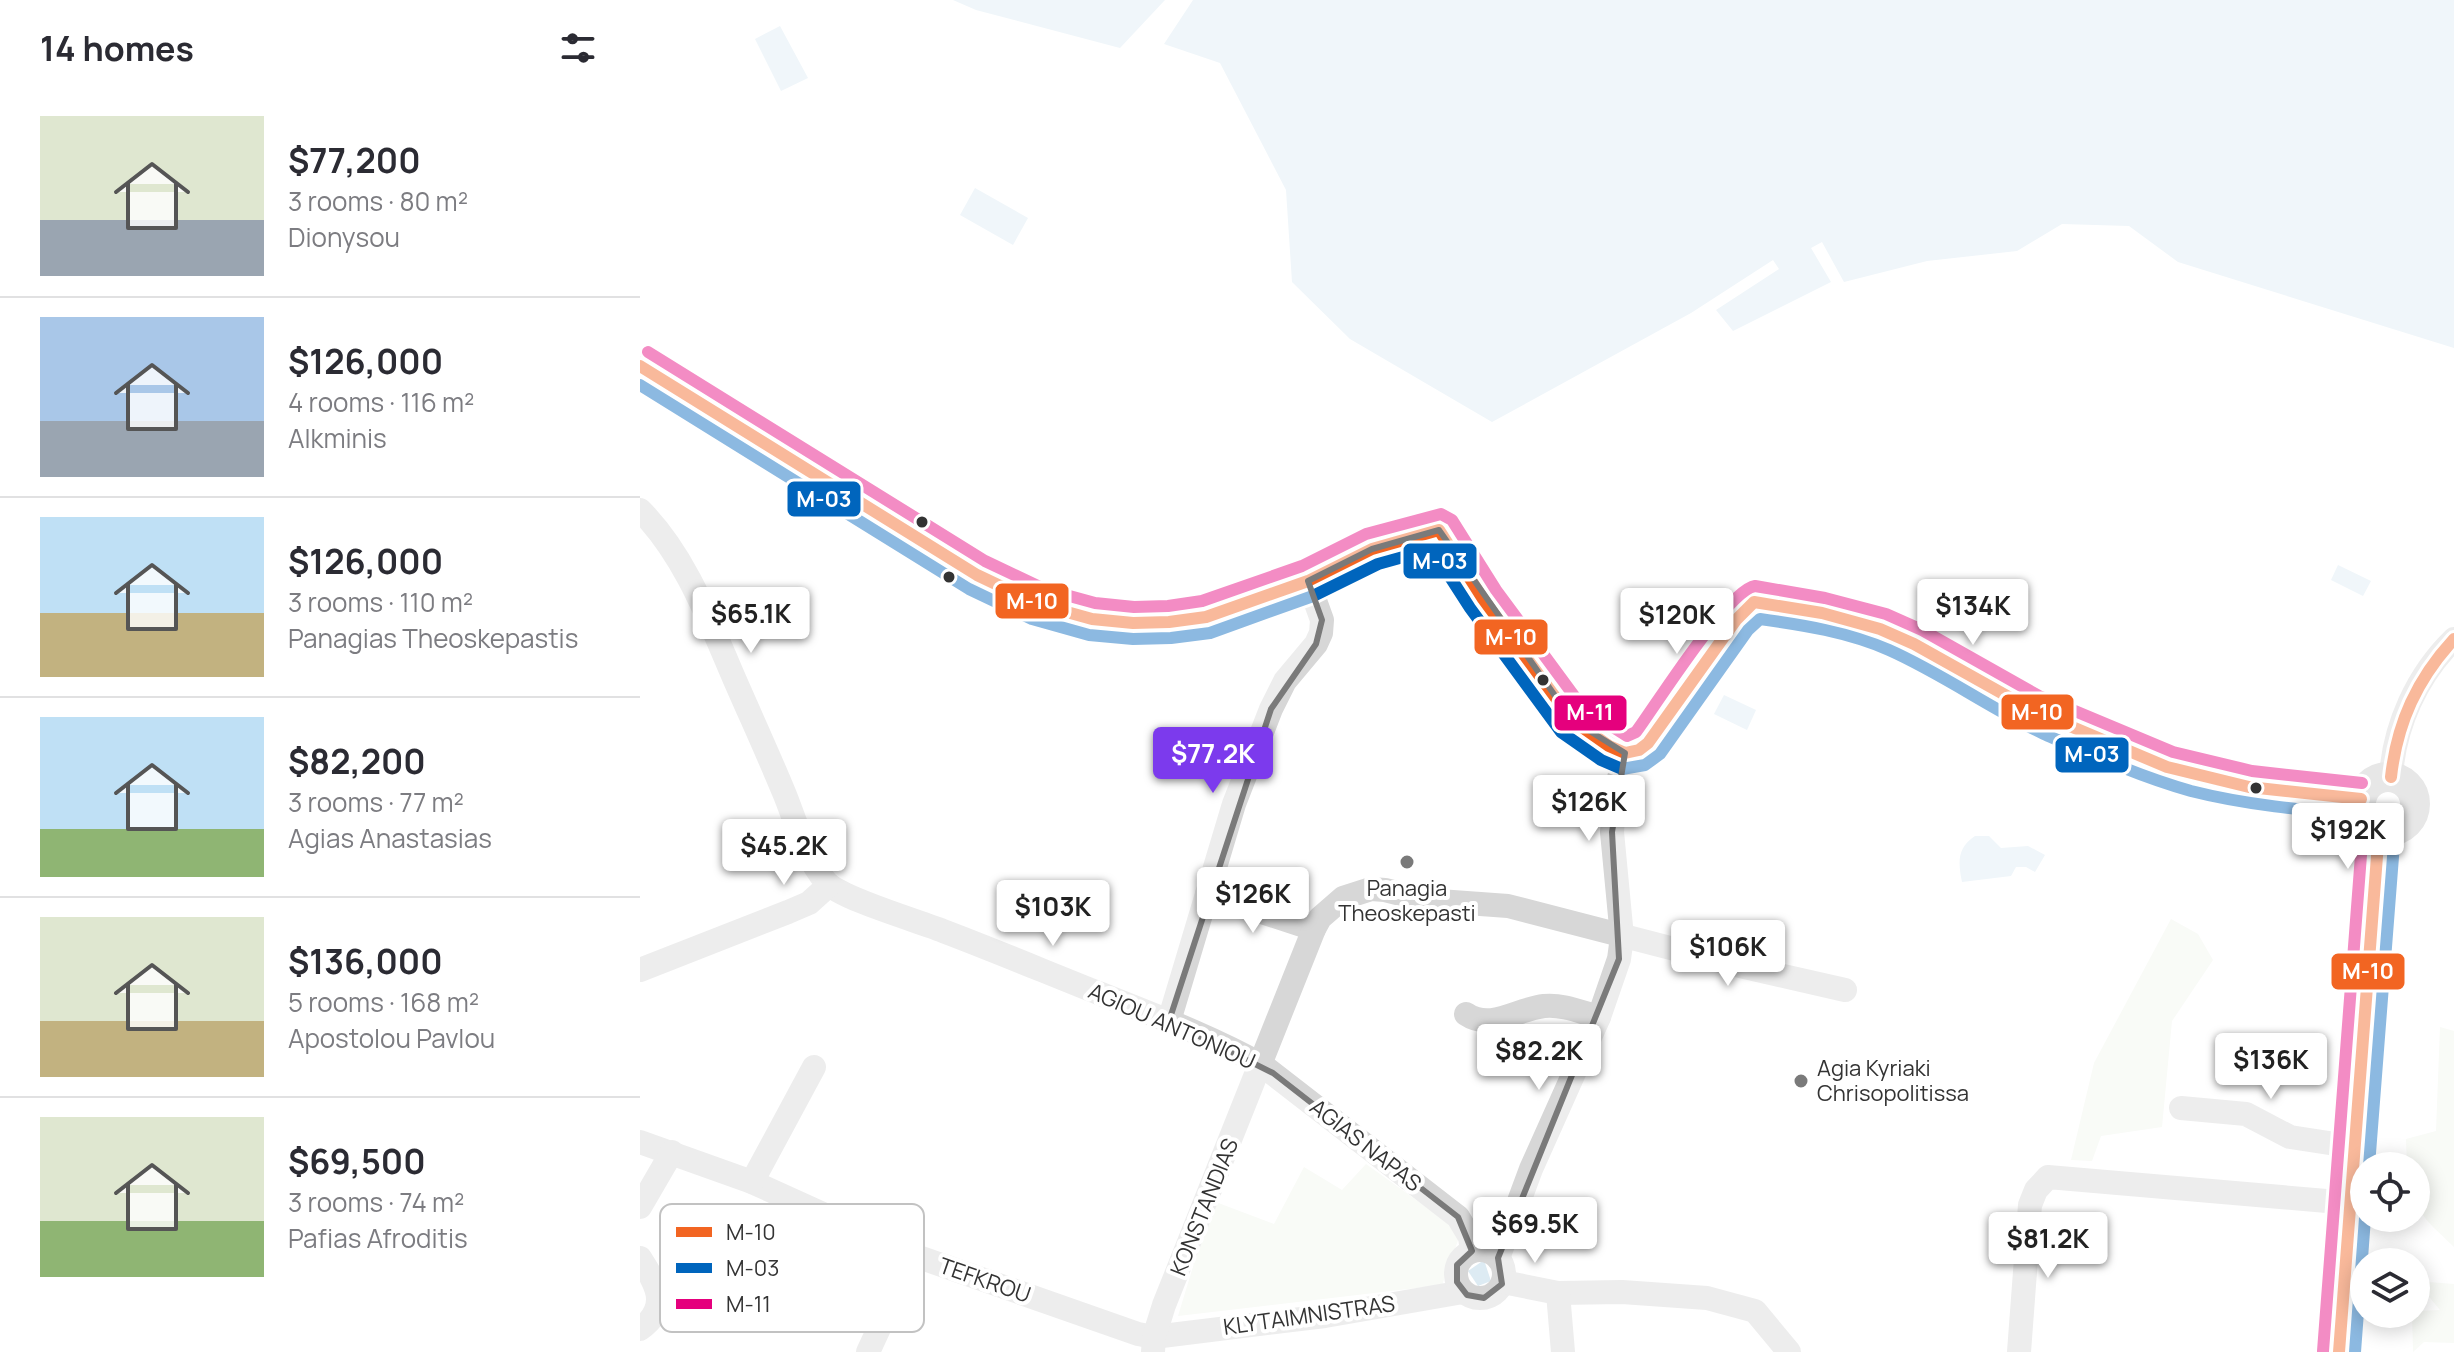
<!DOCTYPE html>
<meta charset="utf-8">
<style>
body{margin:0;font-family:Manrope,sans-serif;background:#f2f2f3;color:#2b2b33;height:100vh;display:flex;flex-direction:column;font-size:30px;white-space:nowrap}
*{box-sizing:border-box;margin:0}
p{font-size:26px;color:#7c7c81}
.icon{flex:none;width:44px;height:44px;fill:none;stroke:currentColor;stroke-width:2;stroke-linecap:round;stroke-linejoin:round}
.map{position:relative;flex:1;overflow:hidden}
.sheet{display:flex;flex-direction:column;background:#fff;width:640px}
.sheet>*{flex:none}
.tools{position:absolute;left:1710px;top:1152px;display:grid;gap:16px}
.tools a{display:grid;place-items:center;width:80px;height:80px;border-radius:50%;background:#fff;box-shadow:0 4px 20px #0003;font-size:40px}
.price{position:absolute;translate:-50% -68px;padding:0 18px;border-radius:8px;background:#fff;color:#222;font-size:26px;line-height:52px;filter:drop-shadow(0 2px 4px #0008)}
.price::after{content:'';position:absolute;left:50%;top:48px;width:24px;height:18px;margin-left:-12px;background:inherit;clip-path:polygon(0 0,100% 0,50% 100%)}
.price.current{background:#7c3aed;color:#fff}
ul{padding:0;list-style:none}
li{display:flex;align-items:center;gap:24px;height:200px;padding:0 40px}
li+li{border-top:2px solid #e1e1e2}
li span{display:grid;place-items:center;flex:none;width:224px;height:160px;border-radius:0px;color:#555}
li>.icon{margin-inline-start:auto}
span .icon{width:96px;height:96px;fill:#fffc;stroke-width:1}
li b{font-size:34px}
h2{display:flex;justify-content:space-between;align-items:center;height:96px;padding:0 40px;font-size:34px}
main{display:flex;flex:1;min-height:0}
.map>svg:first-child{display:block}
.green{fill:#f1f5ed}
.water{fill:#ddebf3}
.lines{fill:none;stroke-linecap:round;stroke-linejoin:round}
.minor{stroke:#d7d7d7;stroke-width:24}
.major{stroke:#cacaca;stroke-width:30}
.bus-1-casing{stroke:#fff;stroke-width:18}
.bus-2-casing{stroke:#fff;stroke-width:18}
.bus-3-casing{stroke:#fff;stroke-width:18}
.bus-1{stroke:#f26522;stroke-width:12}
.bus-2{stroke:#0065bd;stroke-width:12}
.bus-3{stroke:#e5007d;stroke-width:12}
.marked{fill:none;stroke:#7a7a7a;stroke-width:6;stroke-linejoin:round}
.bus-dot{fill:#333;stroke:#fff;stroke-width:3}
.poi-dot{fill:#7a7a7a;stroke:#fff;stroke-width:3}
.labels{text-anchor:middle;stroke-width:8;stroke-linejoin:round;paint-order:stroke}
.poi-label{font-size:22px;fill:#333;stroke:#fff}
.street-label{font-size:22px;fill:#333;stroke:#fff}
.key{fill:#fff;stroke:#c2c2c2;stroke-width:2}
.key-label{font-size:22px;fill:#333}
.line-badge{stroke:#fff;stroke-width:3}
.badge-label{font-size:22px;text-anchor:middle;font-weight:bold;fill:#fff}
</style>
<main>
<section class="sheet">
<h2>14 homes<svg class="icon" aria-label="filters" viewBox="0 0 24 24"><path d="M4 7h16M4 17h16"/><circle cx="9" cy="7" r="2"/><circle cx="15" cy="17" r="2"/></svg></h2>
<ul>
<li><span style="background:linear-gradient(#dfe7d0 65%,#9aa5b1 0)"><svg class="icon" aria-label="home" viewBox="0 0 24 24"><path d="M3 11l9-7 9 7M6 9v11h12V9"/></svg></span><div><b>$77,200</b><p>3 rooms · 80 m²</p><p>Dionysou</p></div></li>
<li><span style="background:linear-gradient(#a9c7e8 65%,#9aa5b1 0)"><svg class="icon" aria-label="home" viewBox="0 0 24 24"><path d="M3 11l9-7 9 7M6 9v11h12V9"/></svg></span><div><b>$126,000</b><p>4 rooms · 116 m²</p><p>Alkminis</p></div></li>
<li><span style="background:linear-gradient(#bfe0f5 60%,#c2b280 0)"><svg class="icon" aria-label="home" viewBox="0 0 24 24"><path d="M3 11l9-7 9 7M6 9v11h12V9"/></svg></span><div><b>$126,000</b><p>3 rooms · 110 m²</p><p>Panagias Theoskepastis</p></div></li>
<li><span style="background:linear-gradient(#bfe0f5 70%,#8fb573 0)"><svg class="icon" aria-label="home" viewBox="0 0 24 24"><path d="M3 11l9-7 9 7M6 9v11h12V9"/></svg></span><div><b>$82,200</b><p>3 rooms · 77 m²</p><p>Agias Anastasias</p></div></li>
<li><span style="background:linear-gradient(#dfe7d0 65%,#c2b280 0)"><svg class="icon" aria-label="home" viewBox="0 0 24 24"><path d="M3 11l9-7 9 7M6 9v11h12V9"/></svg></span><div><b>$136,000</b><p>5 rooms · 168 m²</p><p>Apostolou Pavlou</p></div></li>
<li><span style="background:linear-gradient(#dfe7d0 65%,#8fb573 0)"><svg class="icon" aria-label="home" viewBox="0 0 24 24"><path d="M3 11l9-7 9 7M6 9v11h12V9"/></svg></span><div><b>$69,500</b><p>3 rooms · 74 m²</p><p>Pafias Afroditis</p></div></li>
</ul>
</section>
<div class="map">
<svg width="1814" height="1352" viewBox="0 0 1814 1352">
<rect width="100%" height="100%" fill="#fff"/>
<g class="green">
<polygon points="1531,919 1558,934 1573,960 1532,1021 1522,1127 1461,1136 1452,1161 1431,1160 1454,1063"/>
<path d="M1800 1027 1814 1031V1247C1779 1212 1776 1218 1776 1166H1767L1766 1139 1796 1131Z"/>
<polygon points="726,1164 821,1232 802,1285 538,1316 573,1201 634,1224 664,1167 702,1190"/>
<polygon points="1776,1281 1814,1284 1814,1343 1784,1342 1773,1352 1772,1314 1776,1314 1776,1311 1800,1310"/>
</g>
<g class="water">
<polygon points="313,0 525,0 480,48 336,10"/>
<polygon points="553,0 1814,0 1814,348 1538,262 1489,226 1422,224 1377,251 1287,261 1204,282 1182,242 1171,248 1191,282 1093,331 1076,310 1139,269 1133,260 1051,313 852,422 710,339 652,282 646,190 580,63 524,44"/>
<polygon points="140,26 168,78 141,91 115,39"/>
<polygon points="335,188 388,218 373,245 320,215"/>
<polygon points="1698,565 1731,581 1723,596 1691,580"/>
<polygon points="1084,695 1116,710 1107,730 1074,714"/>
<path d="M1335 836H1349L1361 848 1388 846 1405 855 1395 872 1386 867H1376L1371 876 1322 882C1318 862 1317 848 1335 836Z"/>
<polygon points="844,1260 851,1281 838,1286 828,1271"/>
</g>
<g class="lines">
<g class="minor">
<path d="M0 510C45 555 69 620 94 678 111 717 129 756 145 795 157 825 165 857 186 882 201 899 279 921 303 931 356 951 408 973 461 994 516 1016 570 1036 622 1065L818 1217 830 1237 832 1251"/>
<path d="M1751 777C1754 726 1777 675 1814 639"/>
<polyline points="567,894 674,929"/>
<polyline points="0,970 148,912 169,903 189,885"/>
<path d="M826 1014C851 1031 877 1009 904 1006 922 1004 941 1012 959 1017"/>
<polyline points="529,1021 594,804 631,709 645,681 676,644 681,633 682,620 668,581"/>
<polyline points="1541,1108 1606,1114 1650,1137 1715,1147"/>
<polyline points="0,1142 112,1182 273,1255 498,1334 514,1337 685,1316 823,1292"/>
<polyline points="112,1182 174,1067"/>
<polyline points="0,1207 32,1152"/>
<circle cx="840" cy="1274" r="24"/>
<path d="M0 1258C16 1283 31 1307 0 1329"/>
<polyline points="858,1258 891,1169 959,1017 979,959 982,937 972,832 975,795 985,753"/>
<polyline points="863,1282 918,1293 982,1292 1067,1298 1115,1311 1149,1352"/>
<polyline points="918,1293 923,1352"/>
<polyline points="228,1352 273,1255"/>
<polyline points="513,1352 514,1337 524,1305 674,929 680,918 703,898 731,889 745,890 785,900 868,906 1100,966 1205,990"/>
<polyline points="1379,1352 1390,1205 1396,1190 1408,1177 1710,1203"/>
</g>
<g class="major">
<path d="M0 366 337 575 398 604 452 619 493 623 529 622 566 617 668 581 732 549 799 530 843 599 932 720 969 746 985 753 999 750 1008 743 1096 620 1114 602C1150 607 1187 613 1222 623 1270 637 1313 667 1357 692 1403 717 1453 738 1501 757 1571 786 1646 793 1721 799"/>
<circle cx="1748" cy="804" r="27"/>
<polyline points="1699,1352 1739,830"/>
</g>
<g class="bus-1-casing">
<g id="bus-1">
<polyline points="0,366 337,575 398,604 452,619 493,623 529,622 566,617 668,581 732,549 799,530 843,599 932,720 969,746 985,753 999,750 1008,743 1096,620 1114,602 1182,613 1240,629 1274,644 1392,710 1527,767 1609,787 1721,799"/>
<path d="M1751 777C1757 723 1777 679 1814 639"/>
<polyline points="1699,1352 1739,830"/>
</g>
</g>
<g class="bus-2-casing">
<g id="bus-2">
<path d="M0 385 329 589 392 619 449 635 493 639 531 638 570 633 673 596 738 564 792 549 830 608 921 732 961 760 982 769 1005 765 1020 754 1108 630 1120 619C1163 625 1208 632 1249 650 1303 674 1351 709 1404 734 1452 755 1501 777 1551 791 1606 805 1663 810 1720 815"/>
<polyline points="1729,1166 1755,831"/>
<polyline points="1715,1352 1725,1218"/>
</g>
</g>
<g class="bus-3-casing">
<g id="bus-3">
<path d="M8 352 345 561 404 589 455 603 494 607 528 606 562 601 662 566 726 534 801 514 812 520 856 590 943 708 987 736 996 732C1016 705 1088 590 1115 586L1185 598 1246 614 1282 630 1399 696 1533 752 1612 771 1722 783"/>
<polyline points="1683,1351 1723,829"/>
</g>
</g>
<use href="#bus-1" class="bus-1"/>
<use href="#bus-2" class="bus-2"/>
<use href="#bus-3" class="bus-3"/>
</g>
<path d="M0 0H1814V1352H0ZM799 530 932 720 985 753 972 832 979 959 858 1258 862 1284 844 1298 827 1295 817 1282V1265L832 1251 818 1217 633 1073 529 1021 631 709 676 644 682 620 668 581 732 549Z" fill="#fff" fill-opacity=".55" fill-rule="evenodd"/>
<path class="marked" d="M799 530 932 720 985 753 972 832 979 959 858 1258 862 1284 844 1298 827 1295 817 1282V1265L832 1251 818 1217 633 1073 529 1021 631 709 676 644 682 620 668 581 732 549Z"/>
<g class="bus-dot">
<circle cx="282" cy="522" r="7"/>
<circle cx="309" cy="577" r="7"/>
<circle cx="903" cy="680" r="7"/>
<circle cx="1616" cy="788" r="7"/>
</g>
<g class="poi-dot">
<circle cx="767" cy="862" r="8"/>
<circle cx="1161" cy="1081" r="8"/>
</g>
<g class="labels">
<g class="poi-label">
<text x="767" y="896">Panagia<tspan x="767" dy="25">Theoskepasti</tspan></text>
<text x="1177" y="1076" text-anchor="start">Agia Kyriaki<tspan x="1177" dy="25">Chrisopolitissa</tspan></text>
</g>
<g class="street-label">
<text transform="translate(532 1026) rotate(24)" y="8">AGIOU ANTONIOU</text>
<text transform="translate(726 1145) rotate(38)" y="8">AGIAS NAPAS</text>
<text transform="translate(564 1207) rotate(-68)" y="8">KONSTANDIAS</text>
<text transform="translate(345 1280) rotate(19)" y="8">TEFKROU</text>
<text transform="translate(669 1315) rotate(-8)" y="8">KLYTAIMNISTRAS</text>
</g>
</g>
<rect x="20" y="1204" width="264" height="128" rx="12" class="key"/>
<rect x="36" y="1227" width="36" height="10" fill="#f26522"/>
<rect x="36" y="1263" width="36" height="10" fill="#0065bd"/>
<rect x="36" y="1299" width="36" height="10" fill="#e5007d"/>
<g class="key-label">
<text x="86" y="1240">M-10</text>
<text x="86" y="1276">M-03</text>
<text x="86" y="1312">M-11</text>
</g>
<g class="line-badge">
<rect x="146" y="480" width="76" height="38" rx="8" fill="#0065bd"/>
<rect x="762" y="542" width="76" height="38" rx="8" fill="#0065bd"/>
<rect x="354" y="582" width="76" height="38" rx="8" fill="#f26522"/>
<rect x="833" y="618" width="76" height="38" rx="8" fill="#f26522"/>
<rect x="1360" y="693" width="75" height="38" rx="8" fill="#f26522"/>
<rect x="913" y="694" width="75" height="38" rx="8" fill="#e5007d"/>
<rect x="1414" y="736" width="76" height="38" rx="8" fill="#0065bd"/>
<rect x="1690" y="952" width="76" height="39" rx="8" fill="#f26522"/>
</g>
<g class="badge-label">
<text x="184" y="507">M-03</text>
<text x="800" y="569">M-03</text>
<text x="392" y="609">M-10</text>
<text x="871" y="645">M-10</text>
<text x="1397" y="720">M-10</text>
<text x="950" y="720">M-11</text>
<text x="1452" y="762">M-03</text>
<text x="1728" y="979">M-10</text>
</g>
</svg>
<div class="tools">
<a><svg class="icon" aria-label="locate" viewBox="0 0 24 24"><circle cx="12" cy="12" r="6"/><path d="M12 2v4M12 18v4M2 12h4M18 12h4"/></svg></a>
<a><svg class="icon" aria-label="layers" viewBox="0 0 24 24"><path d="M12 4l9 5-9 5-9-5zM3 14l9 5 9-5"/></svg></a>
</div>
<b class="price" style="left:1333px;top:647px">$134K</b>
<b class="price" style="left:111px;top:655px">$65.1K</b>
<b class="price" style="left:1037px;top:656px">$120K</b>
<b class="price current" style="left:573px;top:795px">$77.2K</b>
<b class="price" style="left:949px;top:843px">$126K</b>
<b class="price" style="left:1708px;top:871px">$192K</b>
<b class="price" style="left:144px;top:887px">$45.2K</b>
<b class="price" style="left:613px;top:935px">$126K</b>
<b class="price" style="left:413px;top:948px">$103K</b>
<b class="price" style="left:1088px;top:988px">$106K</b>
<b class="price" style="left:899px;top:1092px">$82.2K</b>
<b class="price" style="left:1631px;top:1101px">$136K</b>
<b class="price" style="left:895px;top:1265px">$69.5K</b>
<b class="price" style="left:1408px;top:1280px">$81.2K</b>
</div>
</main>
